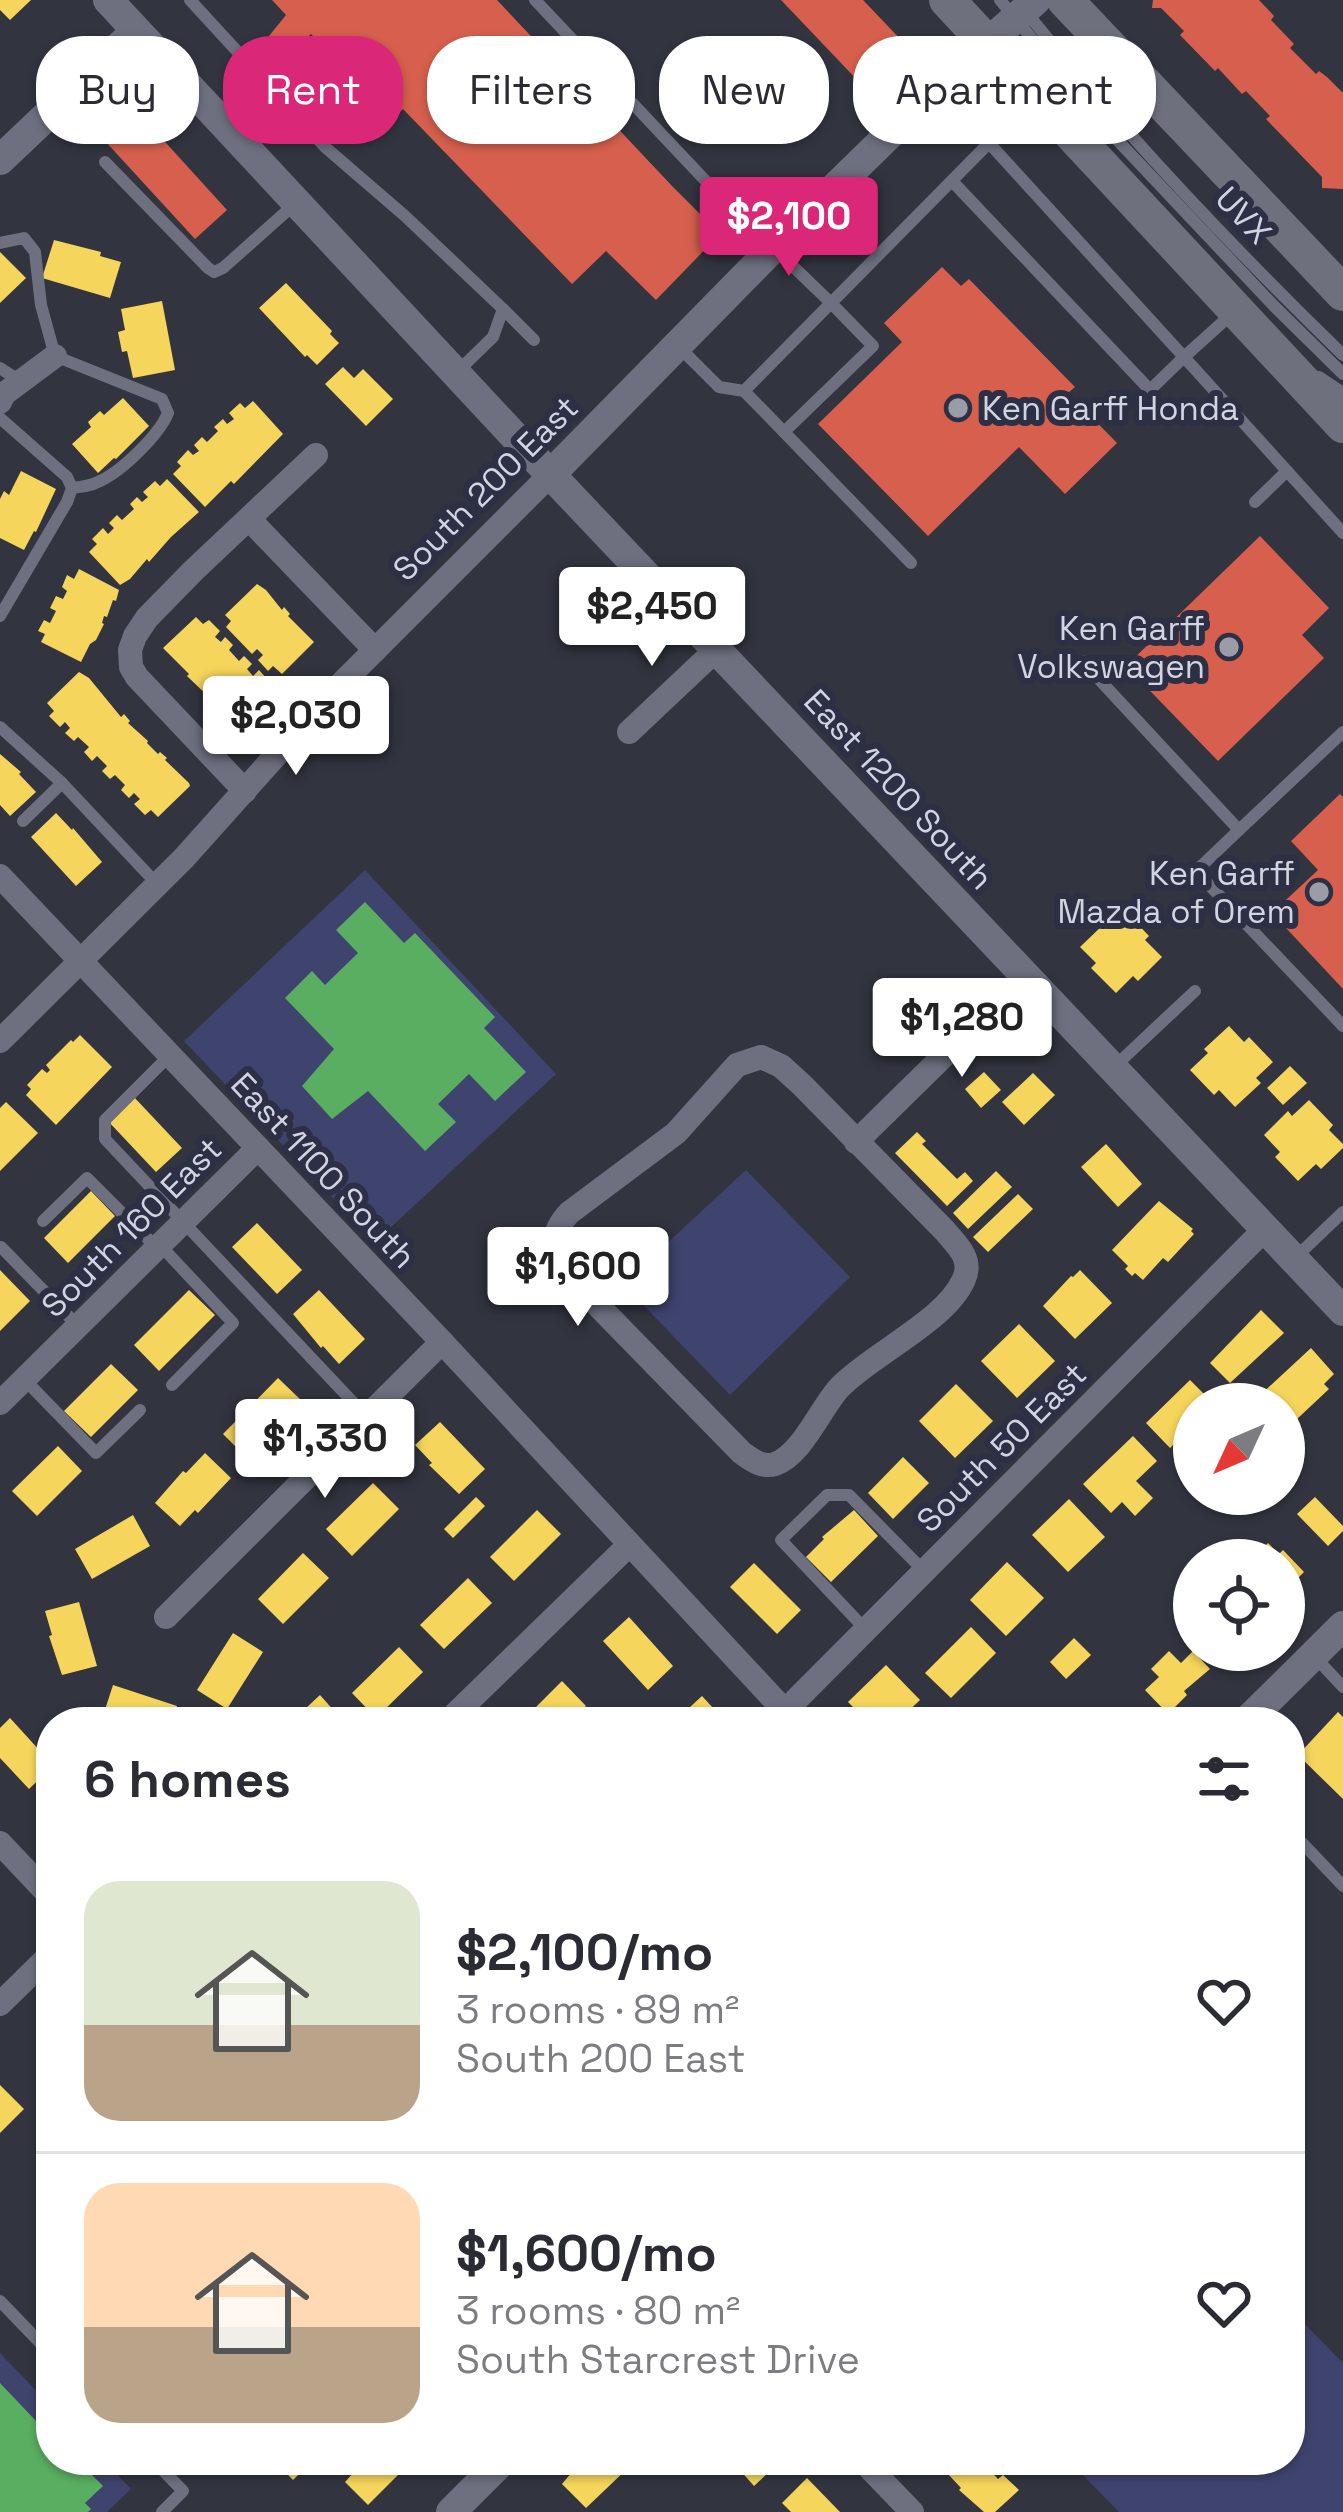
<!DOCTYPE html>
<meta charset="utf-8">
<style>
body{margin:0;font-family:"Space Grotesk",sans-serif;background:#f7f7f7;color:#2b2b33;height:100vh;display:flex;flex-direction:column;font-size:45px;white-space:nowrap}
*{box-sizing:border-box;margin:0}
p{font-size:39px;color:#7c7c81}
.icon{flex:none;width:66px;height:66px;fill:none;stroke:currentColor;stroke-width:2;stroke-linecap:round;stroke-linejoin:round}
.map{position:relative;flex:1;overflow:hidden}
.side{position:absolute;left:36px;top:1707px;width:1269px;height:768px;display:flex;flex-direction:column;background:#fff;border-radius:48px;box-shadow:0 3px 9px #0004}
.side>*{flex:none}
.hud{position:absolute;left:36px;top:36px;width:1272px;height:108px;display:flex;gap:24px}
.needle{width:78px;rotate:226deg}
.fabs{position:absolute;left:1173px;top:1383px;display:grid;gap:24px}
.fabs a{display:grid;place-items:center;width:132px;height:132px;border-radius:50%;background:#fff;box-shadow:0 3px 9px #0004;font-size:60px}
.price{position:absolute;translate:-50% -102px;padding:0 27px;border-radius:12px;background:#fff;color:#222;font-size:39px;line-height:78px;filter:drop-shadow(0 3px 6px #0008)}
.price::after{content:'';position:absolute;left:50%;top:72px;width:36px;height:27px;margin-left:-18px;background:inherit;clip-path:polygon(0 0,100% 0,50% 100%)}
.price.on{background:#db2777;color:#fff}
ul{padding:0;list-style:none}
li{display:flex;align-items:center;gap:36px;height:300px;padding:0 48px}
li+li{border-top:3px solid #e1e1e2}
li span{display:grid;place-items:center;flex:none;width:336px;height:240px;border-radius:36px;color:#555}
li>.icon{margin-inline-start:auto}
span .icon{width:144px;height:144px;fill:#fffc;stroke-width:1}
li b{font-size:51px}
h2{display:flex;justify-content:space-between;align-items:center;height:144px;padding:0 48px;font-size:51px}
.chip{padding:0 42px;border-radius:48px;background:#fff;box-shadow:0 3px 9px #0004;font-size:42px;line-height:108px}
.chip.on{background:#db2777;color:#fff}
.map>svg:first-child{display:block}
.green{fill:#3f446f}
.homes{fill:#f6d55c}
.shops{fill:#d6604d}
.public{fill:#5aae61}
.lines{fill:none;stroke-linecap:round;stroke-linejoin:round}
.service{stroke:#6e7080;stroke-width:12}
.minor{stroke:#6e7080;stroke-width:24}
.tertiary{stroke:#6e7080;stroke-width:30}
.primary{stroke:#6e707d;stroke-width:36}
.poi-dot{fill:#9a9ca8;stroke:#2d3044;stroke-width:4.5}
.labels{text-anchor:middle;stroke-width:12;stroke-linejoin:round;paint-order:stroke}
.street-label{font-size:33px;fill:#d2d4e1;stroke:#2d3044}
.poi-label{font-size:33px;fill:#d2d4e1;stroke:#2d3044;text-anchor:end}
</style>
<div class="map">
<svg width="1343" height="2512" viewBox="0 0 1343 2512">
<rect width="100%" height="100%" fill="#32343f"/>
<g class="green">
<polygon points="365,870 556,1074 375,1242 184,1041"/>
<polygon points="746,1170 850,1277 730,1395 623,1284"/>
<polygon points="1290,2309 1343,2363 1343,2512 1119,2512 1068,2460 1290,2460"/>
<polygon points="0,2353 51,2406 51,2460 103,2460 131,2489 107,2512 0,2512"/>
</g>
<g class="homes">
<polygon points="0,0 31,0 10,20 0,10"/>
<polygon points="54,240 101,252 100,256 121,262 110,298 42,278"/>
<polygon points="0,252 26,278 0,303"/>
<polygon points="286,283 332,331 330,334 339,343 317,365 307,355 305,357 259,308"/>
<polygon points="162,301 175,370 133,378 127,351 122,352 118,332 125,330 121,309"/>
<polygon points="343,367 354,378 363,369 393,399 366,426 325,384"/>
<polygon points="123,398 149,426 116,459 114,458 98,473 72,444 91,427 88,422 100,411 104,415"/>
<polygon points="253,401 283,434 234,484 231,481 205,507 173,474 181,466 177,462 188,450 193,455 199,451 194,445 202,437 207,442 218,431 214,427 223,419 227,424 234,419 229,413 240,403 245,408"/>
<polygon points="21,471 56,489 36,532 34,531 24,550 0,538 0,499 4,491 9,495"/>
<polygon points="167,479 199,512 171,537 149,562 147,559 130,579 120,585 89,552 97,544 92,539 103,528 108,534 114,528 109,523 117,515 122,520 134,509 130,504 137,497 142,502 148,497 143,492 155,481 160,486"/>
<polygon points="79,569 119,590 116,601 113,600 107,617 104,616 102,623 104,624 96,640 90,644 81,662 41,642 45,634 38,631 44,620 50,623 56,611 50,608 56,596 63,599 67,591 62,587 67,575 74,579"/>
<polygon points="257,584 266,590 282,610 284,607 290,614 288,616 314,642 282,674 273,666 268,671 258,660 263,655 257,649 252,654 226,627 231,621 225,615"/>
<polygon points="196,617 203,624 209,620 220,631 215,637 221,642 225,637 233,645 229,650 239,661 244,656 252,664 247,669 253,676 259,670 268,680 263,687 270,694 238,725 187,676 189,674 163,648"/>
<polygon points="79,672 89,678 121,717 124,714 130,721 128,723 148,741 147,743 158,754 160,752 167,758 165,760 189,783 190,786 158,817 151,810 145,815 134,804 140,799 134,793 129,798 121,790 125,785 115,775 110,779 102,771 107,766 97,756 92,761 84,752 89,747 78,737 74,741 65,733 70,728 65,722 60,727 49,716 54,711 47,703"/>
<polygon points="0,754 21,772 19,774 36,792 10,816 0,805"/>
<polygon points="56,813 72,830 73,828 102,862 76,886 31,837"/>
<polygon points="1126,912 1149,936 1145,940 1162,957 1138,981 1133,976 1116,993 1091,968 1096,963 1080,947 1105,923 1109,928"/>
<polygon points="1229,1026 1244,1042 1249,1037 1273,1062 1256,1078 1261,1083 1235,1107 1219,1090 1214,1095 1190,1070 1208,1053 1204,1049"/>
<polygon points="80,1035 112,1067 56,1125 26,1095 31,1089 27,1085 42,1069 47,1073 50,1070 46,1065 71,1040 73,1042"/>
<polygon points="1290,1066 1307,1083 1283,1105 1267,1088"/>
<polygon points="984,1072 1001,1090 981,1108 965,1089"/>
<polygon points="1033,1073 1055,1095 1024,1125 1002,1102"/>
<polygon points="133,1096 182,1148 156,1172 107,1120"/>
<polygon points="1309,1100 1333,1125 1329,1130 1343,1144 1343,1148 1321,1169 1316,1164 1298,1181 1275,1157 1280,1152 1264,1135 1288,1111 1292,1116"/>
<polygon points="6,1102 38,1133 0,1171 0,1108"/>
<polygon points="917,1132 926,1141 922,1144 957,1179 965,1172 973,1181 947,1206 895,1153"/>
<polygon points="1106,1144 1142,1184 1118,1207 1081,1167"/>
<polygon points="996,1171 1012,1187 968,1229 953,1213"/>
<polygon points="91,1191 115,1216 68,1263 44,1238"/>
<polygon points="1018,1194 1033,1209 988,1252 973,1237"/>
<polygon points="1159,1201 1193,1229 1191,1231 1194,1234 1168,1262 1163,1258 1143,1280 1135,1273 1132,1276 1125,1269 1128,1266 1112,1250"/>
<polygon points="257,1223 302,1270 277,1294 232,1247"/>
<polygon points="0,1270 30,1301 0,1331"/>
<polygon points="1080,1270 1112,1303 1075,1339 1043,1306 1071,1276 1073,1277"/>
<polygon points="189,1290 215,1315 159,1371 134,1345"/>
<polygon points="319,1290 365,1339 339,1364 323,1346 321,1348 293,1314"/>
<polygon points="1261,1310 1284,1333 1230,1383 1210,1363"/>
<polygon points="1019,1324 1055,1361 1017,1398 981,1361"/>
<polygon points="1311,1348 1334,1374 1324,1384 1329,1389 1296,1420 1291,1414 1284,1420 1284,1404 1262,1404 1257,1398"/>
<polygon points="111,1364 138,1390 91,1437 64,1411"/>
<polygon points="278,1378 303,1402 247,1458 223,1434"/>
<polygon points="1190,1380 1214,1404 1194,1404 1194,1425 1170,1448 1146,1423"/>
<polygon points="956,1384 993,1421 955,1458 919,1421"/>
<polygon points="440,1422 485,1469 459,1494 429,1465 432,1463 415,1445"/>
<polygon points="1133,1436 1157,1461 1136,1481 1153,1498 1135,1516 1122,1502 1111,1513 1083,1484"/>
<polygon points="58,1446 82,1471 37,1516 12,1491"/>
<polygon points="205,1453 231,1478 198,1513 195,1510 180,1526 155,1503 183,1471 186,1473"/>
<polygon points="903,1457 929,1483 893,1519 868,1493"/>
<polygon points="373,1483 399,1509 352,1556 326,1529"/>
<polygon points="476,1497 485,1506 453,1538 444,1529"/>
<polygon points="1315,1497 1343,1526 1343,1531 1328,1546 1297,1514"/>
<polygon points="1069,1499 1105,1537 1068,1572 1032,1535"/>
<polygon points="537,1510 561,1534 514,1581 490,1557"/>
<polygon points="854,1510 878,1536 831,1582 806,1557 824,1539 822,1537"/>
<polygon points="133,1515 150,1546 92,1579 75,1549"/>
<polygon points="1268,1543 1279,1554 1283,1550 1304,1572 1291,1585 1294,1588 1284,1598 1284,1560 1262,1560 1257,1555"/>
<polygon points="303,1553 329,1578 283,1624 258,1599"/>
<polygon points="1007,1562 1044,1598 1006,1636 970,1600"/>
<polygon points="754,1563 801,1610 777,1634 730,1587"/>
<polygon points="468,1578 492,1603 444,1649 420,1625"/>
<polygon points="79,1602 97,1666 62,1675 49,1636 52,1635 45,1611"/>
<polygon points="629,1617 673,1666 648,1690 603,1641"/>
<polygon points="971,1627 996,1653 951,1698 925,1673"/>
<polygon points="233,1633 263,1652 227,1709 197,1690"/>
<polygon points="1074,1638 1091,1655 1066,1679 1050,1662"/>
<polygon points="399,1647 423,1672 376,1718 352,1693"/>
<polygon points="1169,1651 1181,1663 1193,1651 1210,1669 1184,1691 1187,1695 1168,1714 1145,1690 1159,1677 1151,1669"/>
<polygon points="886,1665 920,1700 897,1722 868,1722 848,1702"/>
<polygon points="562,1681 586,1706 570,1722 521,1722"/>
<polygon points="113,1685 177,1706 171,1722 110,1722 102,1719"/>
<polygon points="320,1695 344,1722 291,1722"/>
<polygon points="702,1696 726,1722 679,1722 677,1719"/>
<polygon points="1338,1712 1343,1717 1343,1799 1298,1755"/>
<polygon points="10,1718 51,1763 51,1768 29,1789 0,1758 0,1728"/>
<polygon points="0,2085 24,2109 0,2133"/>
<polygon points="274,2460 303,2460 308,2465 293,2480"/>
<polygon points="358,2460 363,2464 367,2460 385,2460 399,2474 368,2505 345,2482 354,2472 350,2468"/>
<polygon points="582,2460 620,2460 628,2468 586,2508 562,2484"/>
<polygon points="731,2460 782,2460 754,2486"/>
<polygon points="947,2460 980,2460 998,2479 1003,2475 1019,2490 995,2512 984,2512 959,2490 961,2488 947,2473 952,2466"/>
<polygon points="807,2478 840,2512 791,2512 782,2503"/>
</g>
<g class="shops">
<polygon points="272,0 497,0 673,187 720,234 656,300 606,251 572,284 403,109 370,140 338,118 348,104 313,66 328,53 311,34 287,56 269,36 286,15"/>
<polygon points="781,0 863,0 904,43 861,84"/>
<polygon points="1153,0 1259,0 1274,16 1271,20 1294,44 1290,48 1316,74 1319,71 1327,77 1343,93 1343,189 1322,188 1322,177 1266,119 1270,116 1246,91 1242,94 1218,68 1215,71 1180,35 1184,31 1161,8 1152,8"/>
<polygon points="137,111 227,210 195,239 105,141"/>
<polygon points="942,267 961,286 969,279 1075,387 1068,393 1117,443 1065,494 1019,447 928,536 818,424 902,342 884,323"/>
<polygon points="1260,536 1329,608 1302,635 1324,658 1218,761 1126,666"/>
<polygon points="1340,794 1343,797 1343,989 1272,913 1318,870 1291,841"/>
</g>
<g class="public">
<polygon points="365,902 404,943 415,933 495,1017 484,1028 526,1072 495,1101 469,1074 438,1104 456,1122 425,1151 368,1091 332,1119 302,1086 334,1049 285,998 312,971 325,985 358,953 336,930"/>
<polygon points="0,2383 37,2422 51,2408 51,2460 77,2460 103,2486 85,2503 91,2509 88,2512 0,2512"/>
</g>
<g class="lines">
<g class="service">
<polyline points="190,0 325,147 405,216 503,309 493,337 456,373"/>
<polyline points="535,0 718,194 831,303 744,391 784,432 873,346 831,303 989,143 1184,357 1235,311"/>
<polyline points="1000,0 1103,125 1274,306 1343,374"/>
<path d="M1026 12C1124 133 1232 247 1343 355"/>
<polyline points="105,162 208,268 214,272 223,268 296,203"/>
<polyline points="952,181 1150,390 1184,357 1287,471"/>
<path d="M0 243 24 238 35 252 41 305 55 356 162 399 168 413C159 435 122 471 100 481 91 486 82 487 72 488"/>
<polyline points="503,309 534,340"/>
<polyline points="678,346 719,387 744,391"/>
<polyline points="0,368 20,381"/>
<polyline points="1319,377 1343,393"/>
<polyline points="0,418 67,477 72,488 67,502 0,616"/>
<polyline points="784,432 911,563"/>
<polyline points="1255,502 1287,471 1343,533"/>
<polyline points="1082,661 1239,830 1343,732"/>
<polyline points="0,727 62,783 157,884"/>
<polyline points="23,821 62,783"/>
<polyline points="1239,830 1196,871 1343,1026"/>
<polyline points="170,1055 105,1120 105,1139 366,1416"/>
<polyline points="1113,1068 1195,991"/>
<polyline points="43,1221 87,1178 157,1248"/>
<polyline points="160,1245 233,1323 172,1385"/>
<polyline points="1,1247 78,1326"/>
<polyline points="1296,1257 1343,1212"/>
<polyline points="24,1379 96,1453 140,1410"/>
<polyline points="866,1630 781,1540 827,1495 849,1495 924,1571"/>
<polyline points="1315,1657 1343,1687"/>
<polyline points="1290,1830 1343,1886"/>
<polyline points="0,2301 51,2354"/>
<polyline points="153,2460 183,2491 162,2512"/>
</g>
<g class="minor">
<polyline points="0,402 4,394 55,356"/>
<polyline points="249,519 375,650"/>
<polyline points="629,732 717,649"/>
<polyline points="245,791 137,677 131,667 130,650 135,636 147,618 193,571 316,455"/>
<polyline points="0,876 442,1342 795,1722"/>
<polyline points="0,1041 184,858 330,695 551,474"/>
<path d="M761 1057 781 1066 802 1085 945 1231C957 1245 973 1259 964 1279 946 1321 873 1353 840 1387 821 1407 802 1455 775 1464 762 1468 752 1460 742 1453L572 1279C555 1254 546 1238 569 1213L676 1133 737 1065Z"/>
<polyline points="856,1142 1026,975"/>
<polyline points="0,1403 258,1148"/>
<polyline points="166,1617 442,1342"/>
<polyline points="785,1711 1264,1230"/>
<polyline points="447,1722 629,1545"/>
<polyline points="0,1843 51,1897"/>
<polyline points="0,2004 51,1954"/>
<polyline points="862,2460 912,2512"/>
</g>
<g class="tertiary">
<polyline points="108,0 531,454 1343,1311"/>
<polyline points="0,160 136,31"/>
<polyline points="551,474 773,248 940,85 1036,0"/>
<polyline points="1246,1722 1343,1626"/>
<polyline points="451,2512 503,2460"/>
</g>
<g class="primary">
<polyline points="947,0 1343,425"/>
<polyline points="1065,0 1343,293"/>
</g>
</g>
<g class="poi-dot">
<circle cx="958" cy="408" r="12"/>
<circle cx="1229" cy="647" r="12"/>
<circle cx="1319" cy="892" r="12"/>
</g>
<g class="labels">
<g class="street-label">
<text transform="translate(1244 215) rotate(47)" y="12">UVX</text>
<text transform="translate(485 488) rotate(-45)" y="12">South 200 East</text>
<text transform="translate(899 789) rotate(47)" y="12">East 1200 South</text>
<text transform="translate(324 1170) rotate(47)" y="12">East 1100 South</text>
<text transform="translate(131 1227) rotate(-45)" y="12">South 160 East</text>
<text transform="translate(1001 1447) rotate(-45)" y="12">South 50 East</text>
</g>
<g class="poi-label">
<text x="982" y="420" text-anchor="start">Ken Garff Honda</text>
<text x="1205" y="640">Ken Garff<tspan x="1205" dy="38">Volkswagen</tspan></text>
<text x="1295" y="885">Ken Garff<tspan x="1295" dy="38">Mazda of Orem</tspan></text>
</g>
</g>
</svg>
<div class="fabs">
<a><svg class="needle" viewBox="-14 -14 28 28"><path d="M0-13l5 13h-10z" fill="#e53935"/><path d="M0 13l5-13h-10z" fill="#7c7c81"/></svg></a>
<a><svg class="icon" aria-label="locate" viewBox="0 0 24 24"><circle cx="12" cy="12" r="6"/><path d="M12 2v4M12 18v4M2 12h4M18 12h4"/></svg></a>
</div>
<b class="price on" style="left:789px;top:279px">$2,100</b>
<b class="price" style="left:652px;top:669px">$2,450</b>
<b class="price" style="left:296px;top:778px">$2,030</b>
<b class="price" style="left:962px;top:1080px">$1,280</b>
<b class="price" style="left:578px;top:1329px">$1,600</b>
<b class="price" style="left:325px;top:1501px">$1,330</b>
<div class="hud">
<a class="chip">Buy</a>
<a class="chip on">Rent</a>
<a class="chip">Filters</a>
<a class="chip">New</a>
<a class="chip">Apartment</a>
</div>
<section class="side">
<h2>6 homes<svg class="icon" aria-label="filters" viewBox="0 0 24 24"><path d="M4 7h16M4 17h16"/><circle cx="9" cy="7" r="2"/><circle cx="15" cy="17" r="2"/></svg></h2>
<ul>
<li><span style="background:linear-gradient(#dfe7d0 60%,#b9a48a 0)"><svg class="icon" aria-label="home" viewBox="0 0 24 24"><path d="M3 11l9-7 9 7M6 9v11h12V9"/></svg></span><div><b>$2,100/mo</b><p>3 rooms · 89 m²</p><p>South 200 East</p></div><svg class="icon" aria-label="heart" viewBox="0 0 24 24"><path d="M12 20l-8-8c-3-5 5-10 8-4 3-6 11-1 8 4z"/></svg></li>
<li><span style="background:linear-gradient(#ffd9b3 60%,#b9a48a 0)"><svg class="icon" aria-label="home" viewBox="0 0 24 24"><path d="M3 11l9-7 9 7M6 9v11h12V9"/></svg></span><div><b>$1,600/mo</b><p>3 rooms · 80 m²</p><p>South Starcrest Drive</p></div><svg class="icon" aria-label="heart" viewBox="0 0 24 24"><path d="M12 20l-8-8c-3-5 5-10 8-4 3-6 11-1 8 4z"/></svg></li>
</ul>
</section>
</div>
